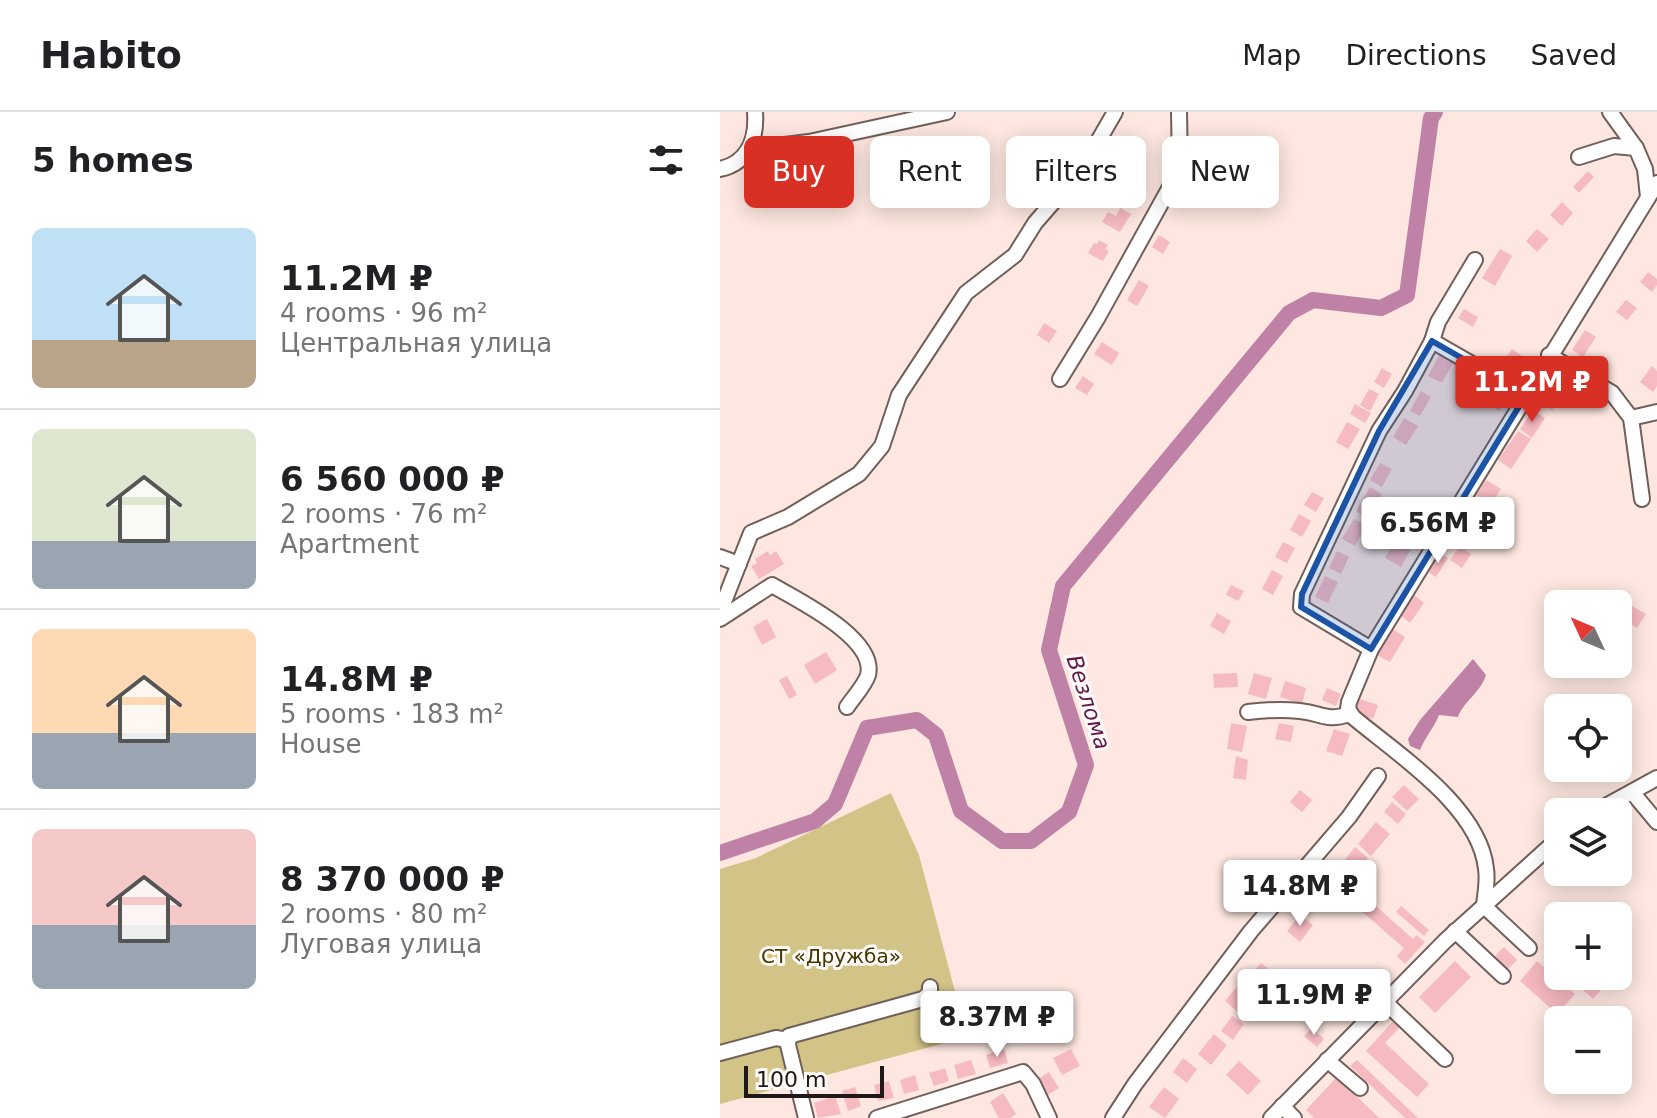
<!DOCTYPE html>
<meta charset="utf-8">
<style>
body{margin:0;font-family:"DejaVu Sans",sans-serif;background:#f6f6f6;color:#202124;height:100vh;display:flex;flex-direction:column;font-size:30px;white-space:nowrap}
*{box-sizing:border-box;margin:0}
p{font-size:26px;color:#757577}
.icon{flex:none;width:44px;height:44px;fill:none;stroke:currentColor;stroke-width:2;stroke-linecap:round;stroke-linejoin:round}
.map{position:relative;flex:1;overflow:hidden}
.side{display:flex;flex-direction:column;background:#fff;width:720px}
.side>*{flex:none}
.banner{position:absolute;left:24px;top:24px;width:760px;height:72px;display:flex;gap:16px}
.needle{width:52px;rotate:314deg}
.controls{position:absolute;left:824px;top:478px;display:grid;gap:16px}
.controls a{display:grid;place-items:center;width:88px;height:88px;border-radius:12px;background:#fff;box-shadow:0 4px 20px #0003;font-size:40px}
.scale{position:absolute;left:24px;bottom:20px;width:140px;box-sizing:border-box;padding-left:8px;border:4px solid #201816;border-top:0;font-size:22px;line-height:28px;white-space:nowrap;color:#201816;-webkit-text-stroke:6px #fdf9f7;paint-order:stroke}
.price{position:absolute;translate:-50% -68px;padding:0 18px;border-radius:8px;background:#fff;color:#222;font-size:26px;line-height:52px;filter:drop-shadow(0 2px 4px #0008)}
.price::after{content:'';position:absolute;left:50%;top:48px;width:24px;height:18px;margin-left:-12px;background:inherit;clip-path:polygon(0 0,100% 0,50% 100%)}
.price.on{background:#d93025;color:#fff}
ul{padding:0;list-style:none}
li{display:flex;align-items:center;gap:24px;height:200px;padding:0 32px}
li+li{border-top:2px solid #e0e0e0}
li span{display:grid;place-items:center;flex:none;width:224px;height:160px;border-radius:12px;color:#555}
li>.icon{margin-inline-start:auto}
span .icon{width:96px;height:96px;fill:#fffc;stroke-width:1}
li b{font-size:34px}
h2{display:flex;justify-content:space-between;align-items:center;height:96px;padding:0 32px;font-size:34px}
.tag{padding:0 28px;border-radius:12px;background:#fff;box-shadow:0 4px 20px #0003;font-size:28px;line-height:72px}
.tag.on{background:#d93025;color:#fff}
header{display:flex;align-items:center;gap:48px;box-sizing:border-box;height:112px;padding:0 40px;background:#fff;border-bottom:2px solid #e0e0e0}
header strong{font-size:38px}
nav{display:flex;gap:44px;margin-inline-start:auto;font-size:28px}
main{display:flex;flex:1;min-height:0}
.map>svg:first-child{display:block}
.green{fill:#d2c386}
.water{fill:#bf82a6}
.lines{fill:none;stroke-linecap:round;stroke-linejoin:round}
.river{stroke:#bf82a6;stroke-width:16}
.building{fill:#f6bac1}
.minor-casing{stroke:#715f59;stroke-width:18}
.minor{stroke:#fff;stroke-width:14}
.marked{fill:#1d53a5;fill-opacity:0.2;stroke:#1d53a5;stroke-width:6;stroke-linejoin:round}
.labels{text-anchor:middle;stroke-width:6;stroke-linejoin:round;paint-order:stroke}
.park-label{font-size:20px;fill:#433700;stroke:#fdf9f7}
.water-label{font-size:22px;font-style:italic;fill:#601949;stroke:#fdf9f7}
</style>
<header>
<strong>Habito</strong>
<nav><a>Map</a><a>Directions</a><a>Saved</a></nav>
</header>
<main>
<section class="side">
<h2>5 homes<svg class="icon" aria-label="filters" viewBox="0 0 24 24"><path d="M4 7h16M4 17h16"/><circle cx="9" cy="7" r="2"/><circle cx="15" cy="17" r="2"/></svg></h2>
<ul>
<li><span style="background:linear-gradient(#bfe0f5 70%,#b9a48a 0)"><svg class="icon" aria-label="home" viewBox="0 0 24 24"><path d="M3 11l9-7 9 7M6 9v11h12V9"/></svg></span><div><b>11.2M ₽</b><p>4 rooms · 96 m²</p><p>Центральная улица</p></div></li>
<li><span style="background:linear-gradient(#dfe7d0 70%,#9aa5b1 0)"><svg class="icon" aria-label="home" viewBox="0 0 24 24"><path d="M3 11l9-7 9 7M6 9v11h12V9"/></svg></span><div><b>6 560 000 ₽</b><p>2 rooms · 76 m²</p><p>Apartment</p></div></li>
<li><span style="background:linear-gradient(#ffd9b3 65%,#9aa5b1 0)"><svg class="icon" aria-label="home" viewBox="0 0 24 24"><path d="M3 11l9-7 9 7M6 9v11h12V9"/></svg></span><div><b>14.8M ₽</b><p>5 rooms · 183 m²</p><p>House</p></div></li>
<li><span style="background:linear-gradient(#f6c9c9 60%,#9aa5b1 0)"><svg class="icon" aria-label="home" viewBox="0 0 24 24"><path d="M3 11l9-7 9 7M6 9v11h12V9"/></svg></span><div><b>8 370 000 ₽</b><p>2 rooms · 80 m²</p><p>Луговая улица</p></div></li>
</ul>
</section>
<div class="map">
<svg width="937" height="1006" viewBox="0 0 937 1006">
<rect width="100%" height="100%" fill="#fde7e0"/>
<polygon class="green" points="171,681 199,743 247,925 0,992 0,757 36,746"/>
<path class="water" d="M753 547 766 563C761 580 744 589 738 605L719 603C714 616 705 625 700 638L690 634 688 627 700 608Z"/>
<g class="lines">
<polyline class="river" points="0,741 95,709 115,692 147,616 197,608 216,623 241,699 282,729 311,729 349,700 366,653 329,538 343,474 569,201 593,188 661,196 687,183 711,6 715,0"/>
</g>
<g class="building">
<polygon points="868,59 874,65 859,81 853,75"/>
<polygon points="466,65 481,73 474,87 459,79"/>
<polygon points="842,90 853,101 842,114 830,103"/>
<polygon points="400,96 411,102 400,120 382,110 388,100 396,104"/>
<polygon points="817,117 829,127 817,140 806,129"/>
<polygon points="439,123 450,130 443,142 432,135"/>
<polygon points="379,128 388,133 385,137 389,139 383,149 368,141 374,131 377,132"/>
<polygon points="780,137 792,144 775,174 762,166"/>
<polygon points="928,160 937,167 937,173 932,180 920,170"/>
<polygon points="419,168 429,174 417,194 407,188"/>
<polygon points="906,188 917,196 907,208 896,200"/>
<polygon points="744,197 758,205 753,215 738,206"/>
<polygon points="324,211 337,219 329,231 317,223"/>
<polygon points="865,218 876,225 863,245 852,238"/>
<polygon points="382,230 399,241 392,253 374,242"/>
<polygon points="792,237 806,247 792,270 777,260"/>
<polygon points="719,243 733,251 722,271 708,264"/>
<polygon points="932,254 937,259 937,274 933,280 920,270"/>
<polygon points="662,256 672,262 664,276 654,270"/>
<polygon points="836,262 850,272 832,298 818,288"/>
<polygon points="363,264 374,272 367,283 355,276"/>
<polygon points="777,276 788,282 779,299 768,293"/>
<polygon points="649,277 659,282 650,299 640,293"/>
<polygon points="701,279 711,285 700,304 690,299"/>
<polygon points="635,292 651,301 645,311 630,302"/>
<polygon points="813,298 825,306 812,326 800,317"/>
<polygon points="684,306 698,314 686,333 673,325"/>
<polygon points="627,310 640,317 628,337 616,330"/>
<polygon points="798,319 811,327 791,357 778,348"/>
<polygon points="660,351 672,357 662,375 650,368"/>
<polygon points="766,368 781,377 771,393 756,383"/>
<polygon points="650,375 662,382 648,406 636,399"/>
<polygon points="592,380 604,386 596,400 584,393"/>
<polygon points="746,399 758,406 745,426 734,419"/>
<polygon points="579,402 591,409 582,425 570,418"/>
<polygon points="634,407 646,413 635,434 622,427"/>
<polygon points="675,428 691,437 681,455 665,446"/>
<polygon points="563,430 575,436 567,451 555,445"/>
<polygon points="740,434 751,442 742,456 730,448"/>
<polygon points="48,439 50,443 56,439 64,452 39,467 31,454 37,451 35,447"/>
<polygon points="617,439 629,445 621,462 609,456"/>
<polygon points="720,441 728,446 716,465 708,460"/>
<polygon points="552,458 563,464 553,483 542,477"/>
<polygon points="605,464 618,470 608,491 595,485"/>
<polygon points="511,473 524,479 518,489 506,483"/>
<polygon points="694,483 704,491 690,511 680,503"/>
<polygon points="912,494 926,502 917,516 904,508"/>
<polygon points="497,501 511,509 504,522 490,514"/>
<polygon points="47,507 56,525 42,533 33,515"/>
<polygon points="671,516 685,525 670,550 655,542"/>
<polygon points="106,540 117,558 95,572 84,553"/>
<polygon points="517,561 518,575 494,576 493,562"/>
<polygon points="534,561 552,566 546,587 528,582"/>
<polygon points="67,564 77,583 69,587 59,568"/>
<polygon points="565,569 586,576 582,592 560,585"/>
<polygon points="607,576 621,582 616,594 602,588"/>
<polygon points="636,586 658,593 653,607 631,600"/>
<polygon points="511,611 527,614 522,640 507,637"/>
<polygon points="559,611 574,614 571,630 555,627"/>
<polygon points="614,617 630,622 622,644 606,639"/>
<polygon points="516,644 528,648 526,668 513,666"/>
<polygon points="684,673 699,687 687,699 672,685"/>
<polygon points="580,678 592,688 582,700 570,690"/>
<polygon points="672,690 686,702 678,712 664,700"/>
<polygon points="656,710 670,722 651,744 638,732"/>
<polygon points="635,735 648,746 633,765 620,754"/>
<polygon points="617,759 630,770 613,790 600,778"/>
<polygon points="640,780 693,827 696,823 705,830 685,852 677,844 684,836 631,790"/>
<polygon points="681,794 709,818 704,824 676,800"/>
<polygon points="580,803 593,813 580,830 567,819"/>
<polygon points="784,835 797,848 787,858 775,844"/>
<polygon points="735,849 751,865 715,901 699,885"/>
<polygon points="817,849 855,882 837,902 800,869"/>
<polygon points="541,851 555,862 540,880 526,868"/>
<polygon points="870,864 884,874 873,887 860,875"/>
<polygon points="520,871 533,882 518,900 505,889"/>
<polygon points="512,904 524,912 513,928 501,919"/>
<polygon points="675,907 682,913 665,931 709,972 697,985 646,939"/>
<polygon points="592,916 604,927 597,935 584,924"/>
<polygon points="494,922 507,933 491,953 478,942"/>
<polygon points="284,937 288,951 270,956 266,943"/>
<polygon points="351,937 360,954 342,963 333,946"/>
<polygon points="463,946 477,957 467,971 453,960"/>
<polygon points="251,948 256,962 238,967 234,953"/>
<polygon points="637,948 698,1006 685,1006 630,954"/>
<polygon points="519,949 541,969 528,983 506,963"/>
<polygon points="225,956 229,969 214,974 209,961"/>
<polygon points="329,960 339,976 324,985 315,969"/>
<polygon points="195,963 199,978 184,982 180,968"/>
<polygon points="617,965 659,1006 594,1006 586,998"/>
<polygon points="169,969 174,986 158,989 154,973"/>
<polygon points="135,975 141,994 128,999 122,979"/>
<polygon points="444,975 459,987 445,1006 429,995"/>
<polygon points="283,981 296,1002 290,1006 279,1006 270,990"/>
<polygon points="115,984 121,1002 98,1006 94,991"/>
</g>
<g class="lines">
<g class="minor-casing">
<g id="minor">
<polyline points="890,0 916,36"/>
<polyline points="31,34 56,34 89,30 227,0"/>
<polyline points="859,45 894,34 916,36 925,57 928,85"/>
<path d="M0 57C28 51 37 27 35 0"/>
<polyline points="712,229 718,210 755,148"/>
<polyline points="829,243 892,281 911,306 922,387"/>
<polyline points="340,267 378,205 460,57 459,0"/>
<polyline points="911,306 937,300"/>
<polyline points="0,445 19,452"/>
<polyline points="0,500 31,421 68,405 139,362 162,334 179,283 246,181 295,143 315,111 362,57 395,0"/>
<path d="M0 507 52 473C77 488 157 526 148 563 145 573 133 586 127 595"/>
<polyline points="651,537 581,495 582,482 659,319 685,279 712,229 806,283"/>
<path d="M528 600C545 598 562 597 580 599 603 601 604 610 630 602"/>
<polyline points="912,680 937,710"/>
<polyline points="875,700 937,666"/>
<polyline points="735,819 783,864"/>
<path d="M809 836 764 794C765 782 768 769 766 757 760 695 677 642 633 605L628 597 629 590 651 537 937 71"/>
<polyline points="664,889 725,947"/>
<polyline points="0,941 56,926 68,928"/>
<polyline points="607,948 640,976"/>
<polyline points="562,994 574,1006"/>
<polyline points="86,1006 68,933 69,924 203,887 210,881 210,875"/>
<polyline points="157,1006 303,960 313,972 329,1006"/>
<polyline points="393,1006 415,972 531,819 629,705 658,664"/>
<polyline points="551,1006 725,829 838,727"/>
</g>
</g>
<use href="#minor" class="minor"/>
</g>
<path class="marked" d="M712 229 806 283 651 537 581 495 582 482 659 319Z"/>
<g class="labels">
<g class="park-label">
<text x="111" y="851">СТ «Дружба»</text>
</g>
<g class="water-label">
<text transform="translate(369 590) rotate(72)" y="8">Везлома</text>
</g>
</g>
</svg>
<div class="controls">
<a><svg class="needle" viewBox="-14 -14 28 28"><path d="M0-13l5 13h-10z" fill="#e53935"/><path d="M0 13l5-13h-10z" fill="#757577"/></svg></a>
<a><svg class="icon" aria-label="locate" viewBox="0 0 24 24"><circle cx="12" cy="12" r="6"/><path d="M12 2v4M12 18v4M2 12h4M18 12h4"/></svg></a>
<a><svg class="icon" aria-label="layers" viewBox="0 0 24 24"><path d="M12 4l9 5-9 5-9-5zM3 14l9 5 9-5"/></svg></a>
<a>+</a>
<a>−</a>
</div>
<div class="scale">100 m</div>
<b class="price on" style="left:812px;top:312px">11.2M ₽</b>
<b class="price" style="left:718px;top:453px">6.56M ₽</b>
<b class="price" style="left:580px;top:816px">14.8M ₽</b>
<b class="price" style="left:594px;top:925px">11.9M ₽</b>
<b class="price" style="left:277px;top:947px">8.37M ₽</b>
<div class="banner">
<a class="tag on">Buy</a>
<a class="tag">Rent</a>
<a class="tag">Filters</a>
<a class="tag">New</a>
</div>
</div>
</main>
